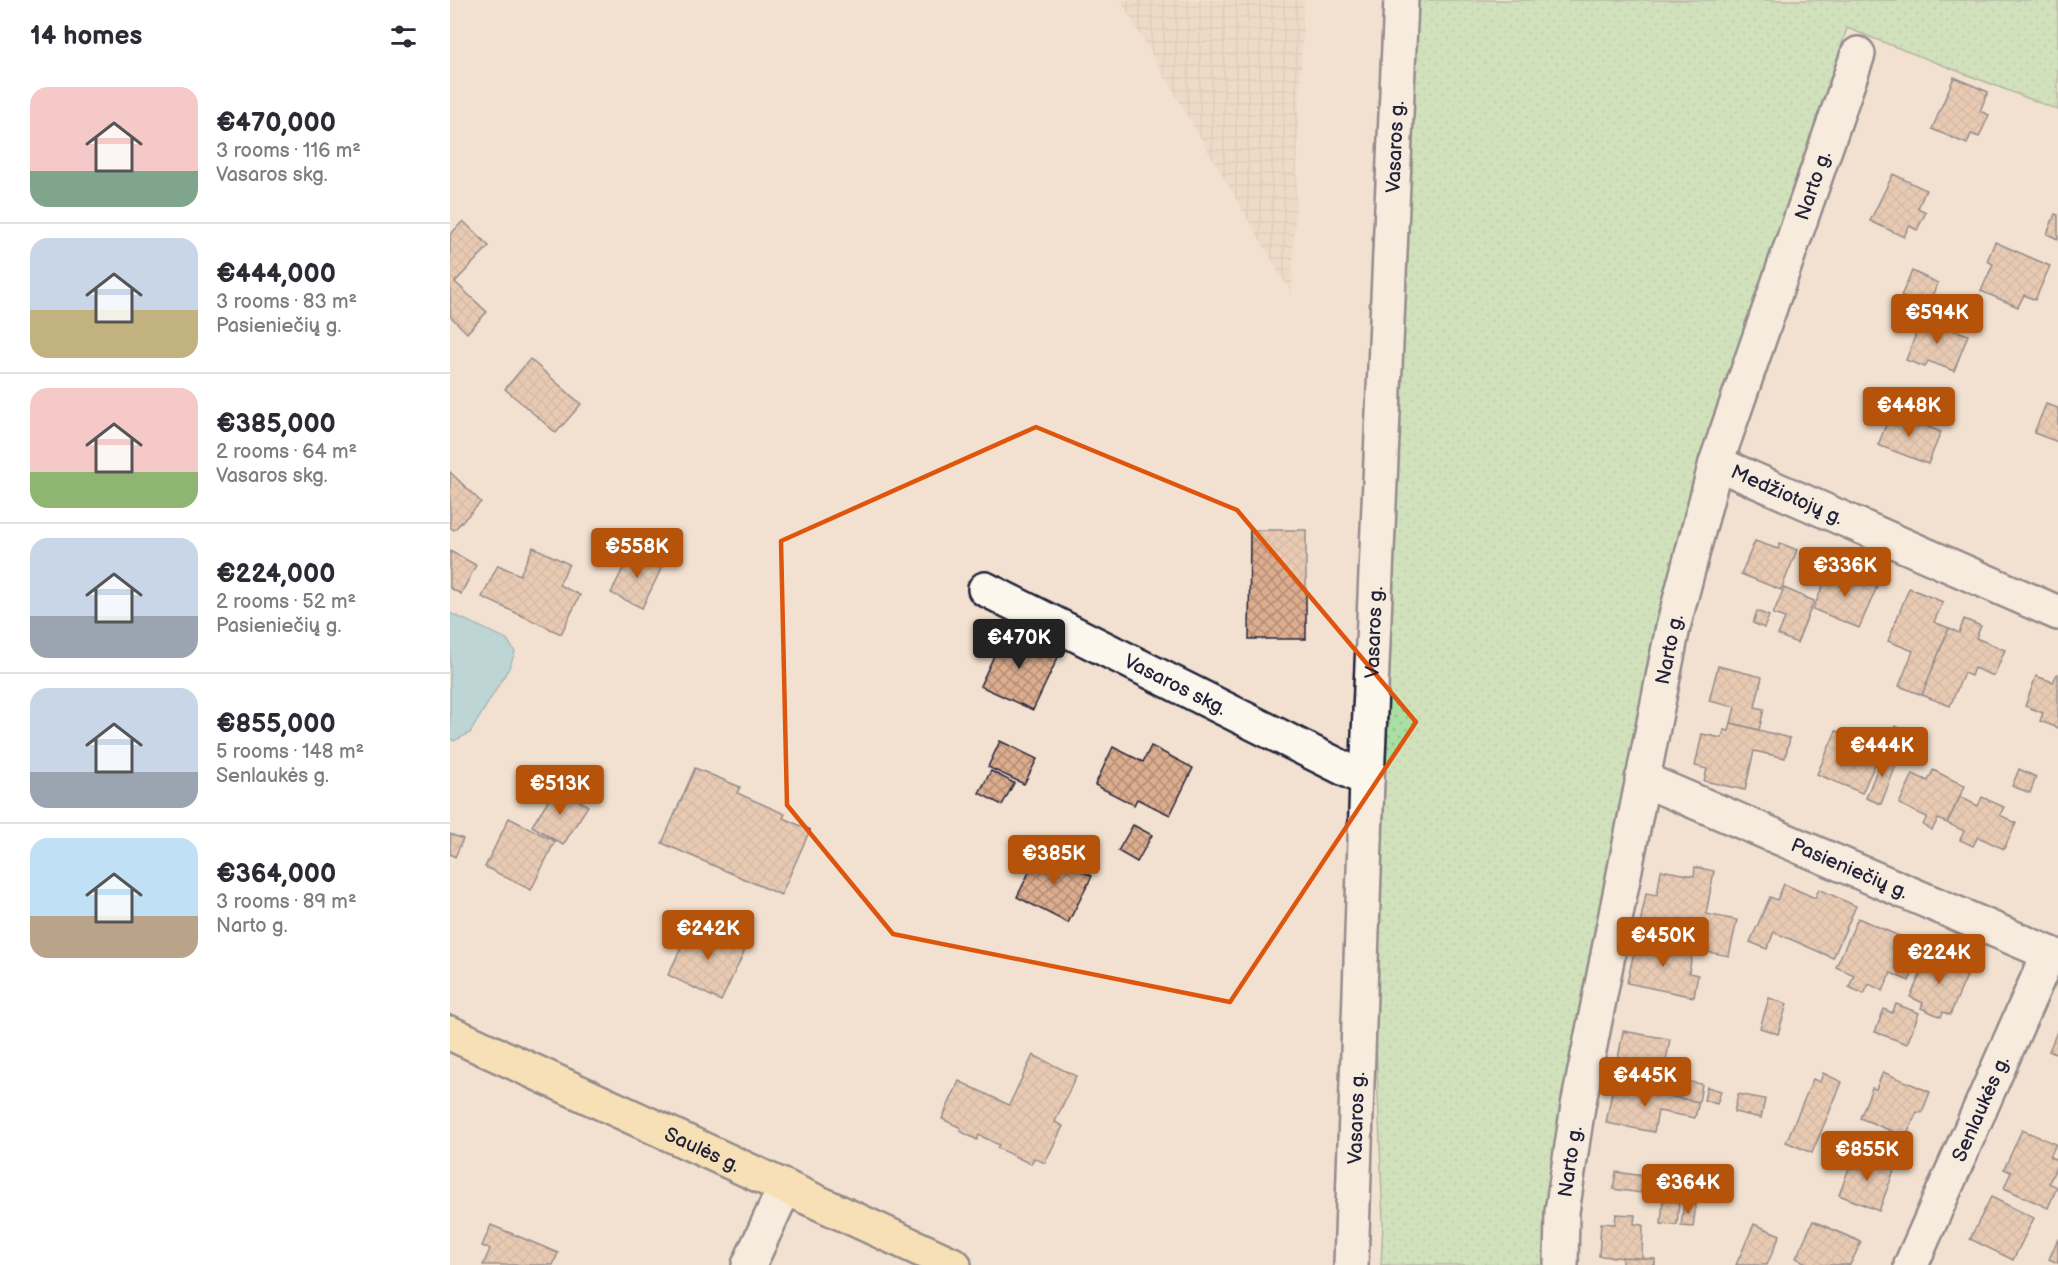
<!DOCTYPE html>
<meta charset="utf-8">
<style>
body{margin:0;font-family:"Balsamiq Sans",sans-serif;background:#f7f7f7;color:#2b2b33;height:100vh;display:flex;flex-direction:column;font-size:22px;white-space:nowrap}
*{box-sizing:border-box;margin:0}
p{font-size:20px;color:#7c7c81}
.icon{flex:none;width:33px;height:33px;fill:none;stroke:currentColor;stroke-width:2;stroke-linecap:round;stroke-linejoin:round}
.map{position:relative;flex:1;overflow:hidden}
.side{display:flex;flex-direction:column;background:#fff;width:450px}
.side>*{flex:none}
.price{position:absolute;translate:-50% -51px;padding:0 14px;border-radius:6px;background:#b45309;color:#fff;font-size:20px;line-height:39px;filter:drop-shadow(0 2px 3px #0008)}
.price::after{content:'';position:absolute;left:50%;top:36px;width:18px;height:14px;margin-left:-9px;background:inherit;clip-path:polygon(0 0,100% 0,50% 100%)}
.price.current{background:#222;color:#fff}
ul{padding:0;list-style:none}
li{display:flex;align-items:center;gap:18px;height:150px;padding:0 30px}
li+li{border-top:2px solid #e1e1e2}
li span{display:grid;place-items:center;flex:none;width:168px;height:120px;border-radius:18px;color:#555}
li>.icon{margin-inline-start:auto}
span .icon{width:72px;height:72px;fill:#fffc;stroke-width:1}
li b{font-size:26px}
h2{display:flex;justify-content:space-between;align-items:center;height:72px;padding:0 30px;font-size:26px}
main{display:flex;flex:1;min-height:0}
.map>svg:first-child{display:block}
.industrial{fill:url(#industrial-grid)}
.grass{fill:url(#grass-dots);stroke:#66806e;stroke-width:1.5}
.water{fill:#7bc6db;stroke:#57849b;stroke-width:1.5}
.building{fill:url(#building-cross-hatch);stroke:#22223b;stroke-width:1.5}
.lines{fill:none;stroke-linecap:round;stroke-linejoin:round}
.minor-casing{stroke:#22223b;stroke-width:38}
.major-casing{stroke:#22223b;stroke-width:38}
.minor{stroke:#fbf7ec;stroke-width:33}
.major{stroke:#fdde96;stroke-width:33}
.marked{fill:none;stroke:#de560e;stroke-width:4.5;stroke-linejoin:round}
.labels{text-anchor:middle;stroke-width:6;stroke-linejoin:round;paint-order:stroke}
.street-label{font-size:20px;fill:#22223b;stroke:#fbf7ec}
</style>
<main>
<section class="side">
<h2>14 homes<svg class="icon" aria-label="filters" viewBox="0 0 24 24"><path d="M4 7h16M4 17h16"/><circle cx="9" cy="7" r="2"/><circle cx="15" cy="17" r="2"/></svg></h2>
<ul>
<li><span style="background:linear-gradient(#f6c9c9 70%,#7fa58c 0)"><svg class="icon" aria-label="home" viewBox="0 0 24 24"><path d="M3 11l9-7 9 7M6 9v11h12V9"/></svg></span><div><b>€470,000</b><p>3 rooms · 116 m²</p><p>Vasaros skg.</p></div></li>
<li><span style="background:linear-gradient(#c9d6e8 60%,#c2b280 0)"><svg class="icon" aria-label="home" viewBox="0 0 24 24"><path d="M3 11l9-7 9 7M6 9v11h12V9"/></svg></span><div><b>€444,000</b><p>3 rooms · 83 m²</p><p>Pasieniečių g.</p></div></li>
<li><span style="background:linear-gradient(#f6c9c9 70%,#8fb573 0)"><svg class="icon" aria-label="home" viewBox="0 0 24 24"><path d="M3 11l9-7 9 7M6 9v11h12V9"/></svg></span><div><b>€385,000</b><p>2 rooms · 64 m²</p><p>Vasaros skg.</p></div></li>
<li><span style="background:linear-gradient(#c9d6e8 65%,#9aa5b1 0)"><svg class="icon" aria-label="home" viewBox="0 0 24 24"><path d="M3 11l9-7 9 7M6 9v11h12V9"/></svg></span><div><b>€224,000</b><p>2 rooms · 52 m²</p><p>Pasieniečių g.</p></div></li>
<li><span style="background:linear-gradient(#c9d6e8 70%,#9aa5b1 0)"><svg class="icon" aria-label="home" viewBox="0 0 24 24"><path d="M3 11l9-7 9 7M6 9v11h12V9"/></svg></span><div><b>€855,000</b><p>5 rooms · 148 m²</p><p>Senlaukės g.</p></div></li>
<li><span style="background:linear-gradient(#bfe0f5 65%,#b9a48a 0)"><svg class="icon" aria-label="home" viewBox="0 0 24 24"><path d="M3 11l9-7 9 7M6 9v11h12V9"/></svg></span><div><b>€364,000</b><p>3 rooms · 89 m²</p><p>Narto g.</p></div></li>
</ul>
</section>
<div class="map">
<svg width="1608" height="1265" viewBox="0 0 1608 1265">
<defs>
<pattern id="industrial-grid" width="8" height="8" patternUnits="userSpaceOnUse" patternTransform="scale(1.5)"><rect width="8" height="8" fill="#ebd1bc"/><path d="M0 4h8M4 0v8" fill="none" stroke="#c9b3a2"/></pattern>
<pattern id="grass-dots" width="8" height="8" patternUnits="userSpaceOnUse" patternTransform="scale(1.5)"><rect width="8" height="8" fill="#a9dfa2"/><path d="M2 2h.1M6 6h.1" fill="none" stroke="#91bf8c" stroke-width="1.8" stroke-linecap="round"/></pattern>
<pattern id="building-cross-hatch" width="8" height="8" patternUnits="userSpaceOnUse" patternTransform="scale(1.5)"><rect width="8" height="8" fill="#dcad8e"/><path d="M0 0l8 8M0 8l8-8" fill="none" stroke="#b28c75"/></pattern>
</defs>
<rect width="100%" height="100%" fill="#f2e1d0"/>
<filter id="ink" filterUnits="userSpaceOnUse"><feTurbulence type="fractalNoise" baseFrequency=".0167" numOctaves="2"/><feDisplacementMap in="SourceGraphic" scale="12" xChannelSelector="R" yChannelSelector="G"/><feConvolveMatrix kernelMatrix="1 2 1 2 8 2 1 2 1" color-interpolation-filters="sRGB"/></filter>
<g filter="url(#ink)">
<polygon class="industrial" points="670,0 854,0 842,295"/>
<polygon class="grass" points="968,0 1608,0 1608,110 1397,28 1264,452 1215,628 1097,1198 1095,1265 931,1265 933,1222 925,1016"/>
<polygon class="water" points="0,613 57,639 65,652 59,668 20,733 4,741 0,739"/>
<g class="building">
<polygon points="1504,77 1538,92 1530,111 1539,115 1529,137 1521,134 1517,144 1482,129"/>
<polygon points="1443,174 1476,190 1468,208 1476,212 1467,230 1459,226 1454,237 1420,221"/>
<polygon points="1605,214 1608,215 1608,239 1597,234"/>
<polygon points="13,221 39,246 5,282 37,312 17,333 0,316 0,235"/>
<polygon points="1545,242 1600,266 1585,300 1574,295 1568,307 1531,291 1543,264 1537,261"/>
<polygon points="1462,271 1488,283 1476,308 1451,296"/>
<polygon points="1472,318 1518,335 1504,371 1478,361 1475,367 1456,360"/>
<polygon points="80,359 131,404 106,433 55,389"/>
<polygon points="1596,404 1608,408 1608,442 1584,433"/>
<polygon points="1441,412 1491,432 1478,464 1428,445"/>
<polygon points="0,472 31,502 4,530 0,527"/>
<polygon points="800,530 856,530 856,639 799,639"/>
<polygon points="1305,541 1328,549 1330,543 1347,550 1331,590 1291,574"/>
<polygon points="83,547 119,564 109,585 130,595 111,634 32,597 48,565 70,575"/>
<polygon points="182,550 213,565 192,608 161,593"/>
<polygon points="0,551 26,565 11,594 0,588"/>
<polygon points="1381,567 1427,587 1409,628 1363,609"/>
<polygon points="1334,588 1364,601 1347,643 1328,635 1335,618 1323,614"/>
<polygon points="1459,588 1493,602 1484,622 1499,628 1472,695 1449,686 1463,651 1438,641"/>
<polygon points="1307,611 1319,616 1314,628 1303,623"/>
<polygon points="1514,619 1531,626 1526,638 1555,650 1544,676 1524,668 1521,676 1514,673 1500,706 1472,695 1499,628 1509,633"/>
<polygon points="556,630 609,655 583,710 530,686"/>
<polygon points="1268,666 1312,677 1305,707 1314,709 1309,730 1281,723 1285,707 1259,701"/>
<polygon points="1607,674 1608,674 1608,728 1590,721 1593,713 1575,706 1586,676 1603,682"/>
<polygon points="1281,723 1340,738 1335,758 1304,751 1295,790 1254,781 1257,769 1245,766 1252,734 1272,738 1274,730 1279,731"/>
<polygon points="1445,726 1461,733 1451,756 1435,750"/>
<polygon points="1386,731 1431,751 1412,793 1367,774"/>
<polygon points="550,741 587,759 574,784 538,767"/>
<polygon points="701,746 743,768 720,815 687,799 684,805 645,785 663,747 693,762"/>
<polygon points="1434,752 1449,758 1431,804 1416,798"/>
<polygon points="245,768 290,787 287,793 335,814 333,818 360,830 331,895 212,843"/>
<polygon points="1569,769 1586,777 1580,793 1562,786"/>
<polygon points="1483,770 1515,786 1497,823 1488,819 1482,830 1473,825 1477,817 1449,804 1463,774 1478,781"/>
<polygon points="541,771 564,783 552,805 529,793"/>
<polygon points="107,786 138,806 113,845 82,826"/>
<polygon points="1510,797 1528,806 1532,797 1554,807 1550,815 1566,823 1554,849 1528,837 1523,846 1510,840 1514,831 1497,823"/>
<polygon points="59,818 105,841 81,890 35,867"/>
<polygon points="683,825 702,835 687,862 668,851"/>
<polygon points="0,834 13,839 5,857 0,854"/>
<polygon points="590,850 642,876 618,923 567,897"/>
<polygon points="1245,867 1264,871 1256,914 1287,920 1279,956 1187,939 1196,893 1207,895 1211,870 1244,876"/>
<polygon points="1334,884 1365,898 1369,889 1406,906 1383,958 1324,932 1317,949 1300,942 1320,897 1327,900"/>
<polygon points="1408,918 1474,947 1459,981 1441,973 1433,991 1419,984 1414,994 1399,987 1404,975 1386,967"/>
<polygon points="244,921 297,946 271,1001 218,975"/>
<polygon points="1187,939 1243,949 1239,973 1248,975 1244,997 1177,983"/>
<polygon points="1480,953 1519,971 1500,1015 1493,1012 1491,1017 1471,1008 1473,1003 1460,997"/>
<polygon points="1319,998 1337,1004 1328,1034 1310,1028"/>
<polygon points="1446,1004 1469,1013 1457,1044 1425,1032 1434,1009 1442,1013"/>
<polygon points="1608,1029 1608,1055 1599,1051"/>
<polygon points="1173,1031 1220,1039 1213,1077 1252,1084 1249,1102 1163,1086"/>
<polygon points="583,1055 626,1076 605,1122 613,1126 595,1163 584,1158 581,1164 547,1148 549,1145 529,1135 527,1140 510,1131 511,1128 492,1119 509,1081 559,1105"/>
<polygon points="1433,1072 1480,1092 1472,1113 1467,1112 1456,1137 1410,1118 1422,1088 1426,1089"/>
<polygon points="1373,1073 1392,1082 1362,1153 1336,1142 1363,1079 1370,1082"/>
<polygon points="1163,1086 1249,1102 1245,1118 1208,1111 1204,1132 1156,1123"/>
<polygon points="1257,1087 1271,1091 1267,1104 1254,1100"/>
<polygon points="1288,1094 1315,1099 1311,1118 1284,1112"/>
<polygon points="1572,1130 1606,1144 1600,1157 1608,1160 1608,1163 1599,1183 1607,1187 1598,1208 1554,1188 1561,1172 1554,1169"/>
<polygon points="1405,1152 1445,1168 1429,1211 1389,1195"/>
<polygon points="1166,1172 1193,1176 1191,1193 1163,1189"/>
<polygon points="1541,1197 1584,1218 1563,1260 1520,1239"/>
<polygon points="1213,1200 1229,1202 1227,1225 1211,1224"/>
<polygon points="1234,1202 1246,1204 1243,1227 1231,1226"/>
<polygon points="1166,1214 1185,1215 1184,1224 1193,1225 1192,1259 1149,1256 1151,1223 1165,1224"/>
<polygon points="1363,1221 1411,1242 1400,1265 1360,1265 1346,1258"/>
<polygon points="1304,1224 1330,1235 1317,1265 1286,1265"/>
<polygon points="41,1225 108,1253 103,1265 33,1265 40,1249 32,1246"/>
<polygon points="1608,1239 1608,1263 1599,1259"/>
<polygon points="1172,1257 1205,1259 1205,1265 1172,1265"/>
</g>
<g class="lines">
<g class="minor-casing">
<g id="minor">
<path id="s1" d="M1266 463 1608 613"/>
<path id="s2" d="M535 589 917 780"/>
<path id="s3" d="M1192 779 1608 957"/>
<polyline points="299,1265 335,1187"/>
<path id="s4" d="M901 1265 917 780 951 0"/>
<path id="s5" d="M1111 1265 1112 1212 1128 1106 1223 627 1266 463 1408 54"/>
<path id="s6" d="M1461 1265 1599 953"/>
</g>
</g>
<g class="major-casing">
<g id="major">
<path id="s7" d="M0 1033 504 1265"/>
</g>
</g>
<use href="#minor" class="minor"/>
<use href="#major" class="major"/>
</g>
</g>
<path d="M0 0H1608V1265H0ZM586 427 787 510 966 722 780 1002 443 934 337 805 331 541Z" fill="#f2e1d0" fill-opacity=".55" fill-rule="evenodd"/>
<path class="marked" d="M586 427 787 510 966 722 780 1002 443 934 337 805 331 541Z"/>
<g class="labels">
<g class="street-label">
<text dy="7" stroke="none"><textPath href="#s4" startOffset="1119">Vasaros g.</textPath></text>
<text dy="7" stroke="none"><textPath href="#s5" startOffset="1112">Narto g.</textPath></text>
<text dy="7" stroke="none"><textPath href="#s1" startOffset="78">Medžiotojų g.</textPath></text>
<text dy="7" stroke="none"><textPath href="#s4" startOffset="633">Vasaros g.</textPath></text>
<text dy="7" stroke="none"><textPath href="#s5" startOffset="626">Narto g.</textPath></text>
<text dy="7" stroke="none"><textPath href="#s2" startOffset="213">Vasaros skg.</textPath></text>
<text dy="7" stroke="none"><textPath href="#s3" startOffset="226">Pasieniečių g.</textPath></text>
<text dy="7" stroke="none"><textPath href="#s6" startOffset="171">Senlaukės g.</textPath></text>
<text dy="7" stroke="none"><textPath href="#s4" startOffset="147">Vasaros g.</textPath></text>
<text dy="7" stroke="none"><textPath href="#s7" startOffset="278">Saulės g.</textPath></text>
<text dy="7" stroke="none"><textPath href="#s5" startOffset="104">Narto g.</textPath></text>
</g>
</g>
</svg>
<b class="price" style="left:1487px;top:345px">€594K</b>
<b class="price" style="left:1459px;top:438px">€448K</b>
<b class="price" style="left:187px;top:579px">€558K</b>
<b class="price" style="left:1395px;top:598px">€336K</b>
<b class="price current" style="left:569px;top:670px">€470K</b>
<b class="price" style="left:1432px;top:778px">€444K</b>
<b class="price" style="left:110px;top:816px">€513K</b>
<b class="price" style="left:604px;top:886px">€385K</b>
<b class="price" style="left:258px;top:961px">€242K</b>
<b class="price" style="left:1213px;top:968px">€450K</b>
<b class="price" style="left:1489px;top:985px">€224K</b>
<b class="price" style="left:1195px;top:1108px">€445K</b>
<b class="price" style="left:1417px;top:1182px">€855K</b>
<b class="price" style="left:1238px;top:1215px">€364K</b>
</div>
</main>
